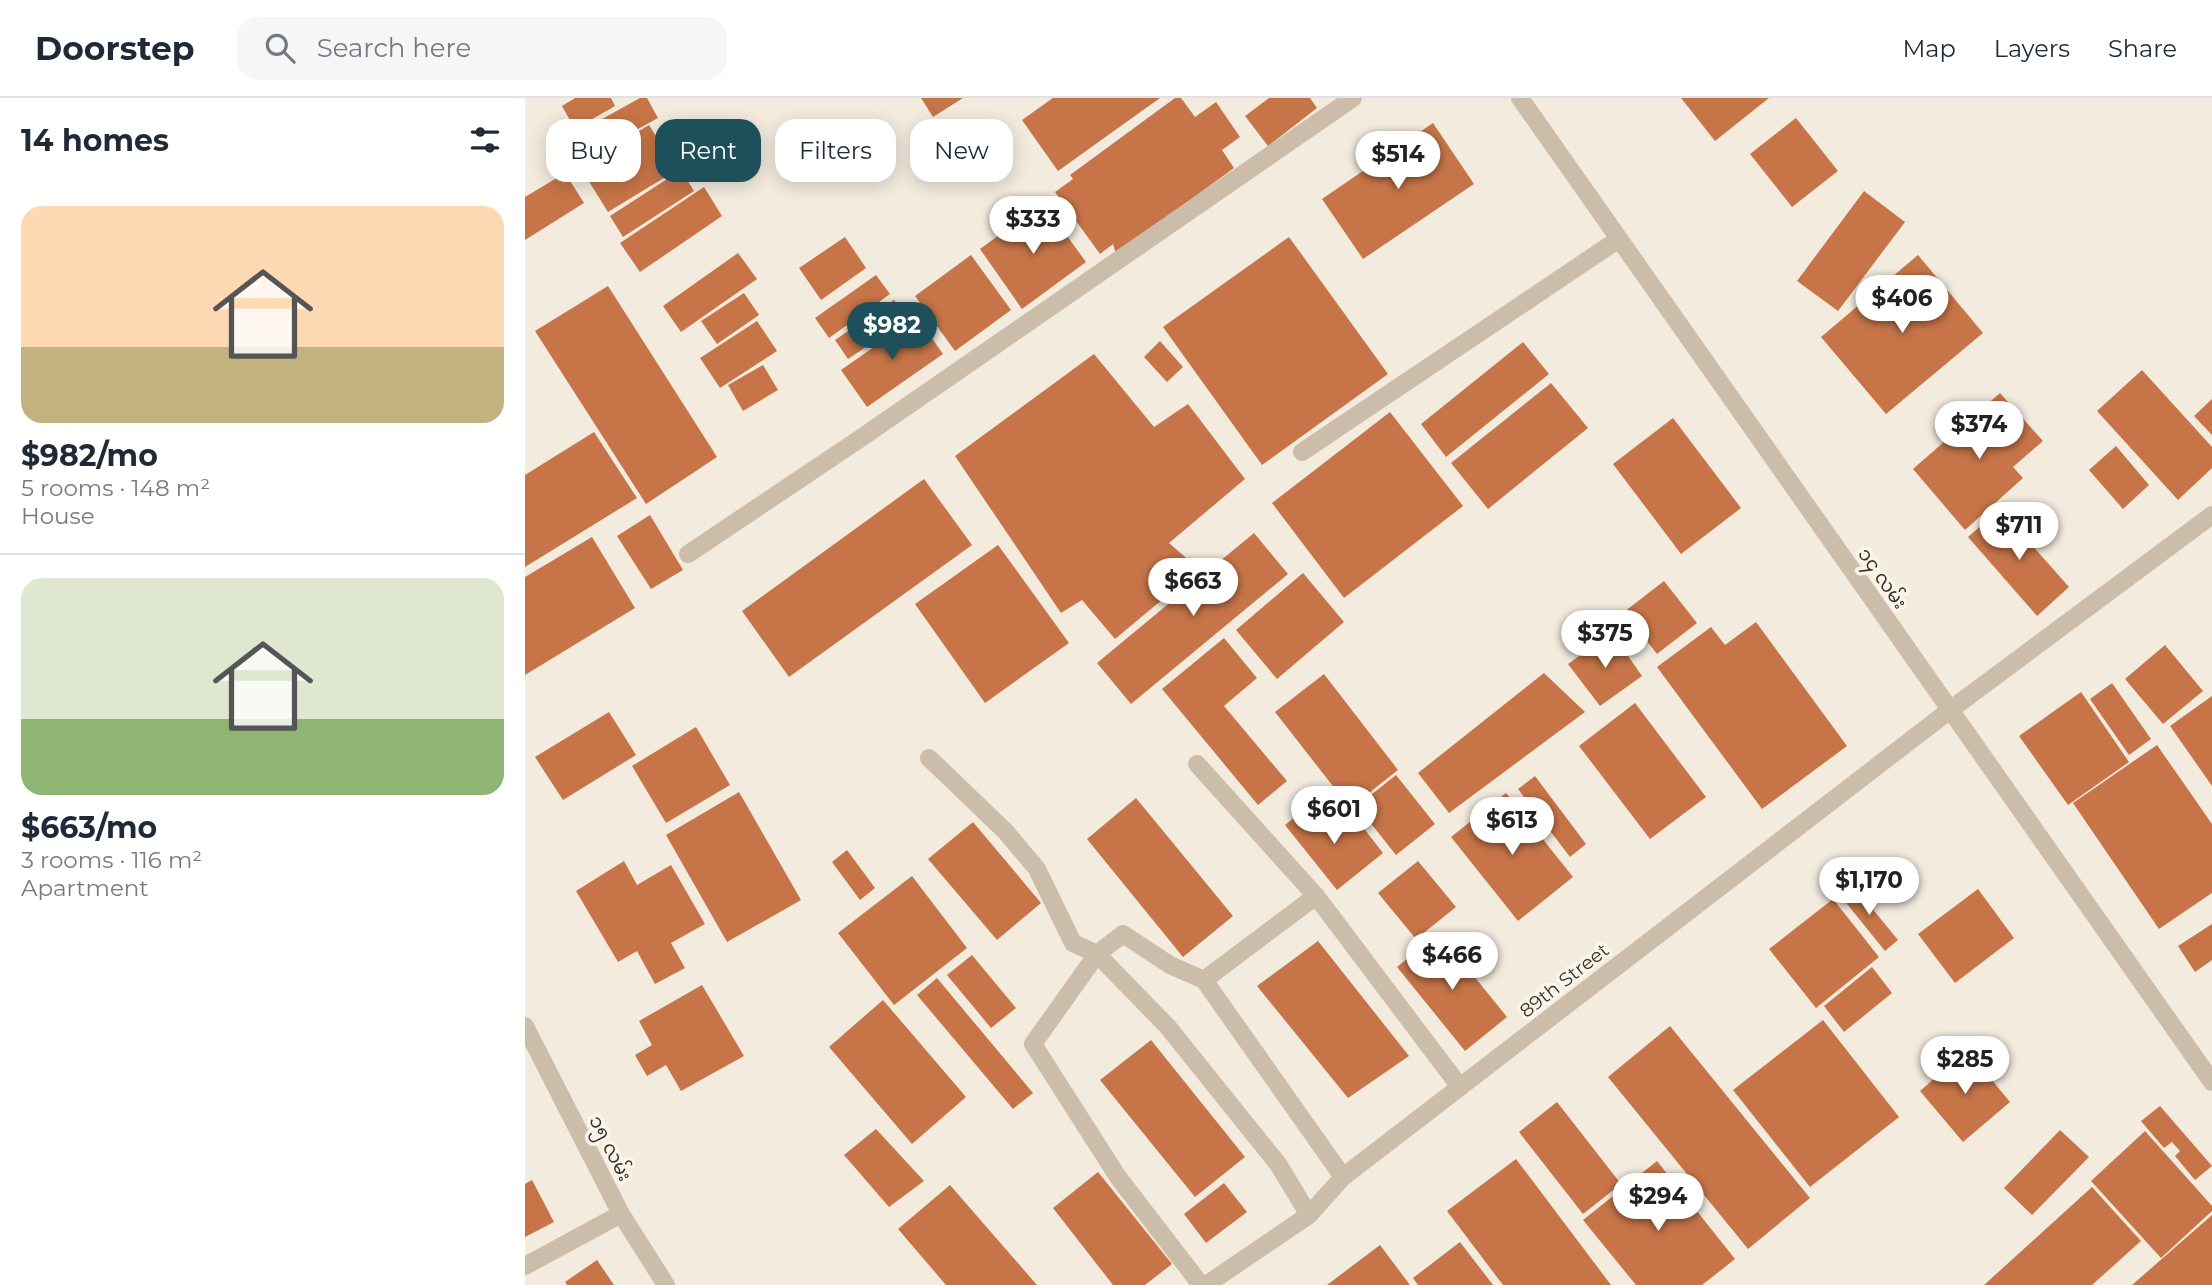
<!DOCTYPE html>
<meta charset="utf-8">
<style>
body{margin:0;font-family:Montserrat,"Noto Sans Myanmar",sans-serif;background:#f6f6f7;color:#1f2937;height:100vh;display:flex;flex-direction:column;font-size:26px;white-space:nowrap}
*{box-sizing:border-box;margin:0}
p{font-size:23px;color:#747a83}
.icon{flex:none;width:38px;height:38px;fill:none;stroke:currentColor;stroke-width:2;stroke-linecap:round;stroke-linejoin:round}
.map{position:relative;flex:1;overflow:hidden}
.sheet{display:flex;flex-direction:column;background:#fff;width:525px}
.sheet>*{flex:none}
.top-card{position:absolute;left:21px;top:21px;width:665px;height:63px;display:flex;gap:14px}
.price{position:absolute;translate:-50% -60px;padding:0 16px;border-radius:24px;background:#fff;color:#222;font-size:23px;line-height:46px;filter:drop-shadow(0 2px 4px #0008)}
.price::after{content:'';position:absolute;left:50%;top:42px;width:21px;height:16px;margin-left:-10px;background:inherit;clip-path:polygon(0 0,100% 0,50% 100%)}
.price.current{background:#1e505b;color:#fff}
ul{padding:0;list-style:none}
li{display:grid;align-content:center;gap:14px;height:371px;padding:0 21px}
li+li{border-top:2px solid #e0e1e3}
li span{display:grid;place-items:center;height:217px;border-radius:21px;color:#555}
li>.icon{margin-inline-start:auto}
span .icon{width:126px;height:126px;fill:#fffc;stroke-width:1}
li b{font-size:30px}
h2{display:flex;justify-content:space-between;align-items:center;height:84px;padding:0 21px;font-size:30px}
.chip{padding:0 24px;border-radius:21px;background:#fff;box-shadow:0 4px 18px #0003;font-size:24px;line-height:63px}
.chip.current{background:#1e505b;color:#fff}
header{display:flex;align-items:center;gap:42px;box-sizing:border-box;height:98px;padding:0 35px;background:#fff;border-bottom:2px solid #e0e1e3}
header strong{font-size:33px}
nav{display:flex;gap:38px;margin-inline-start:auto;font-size:24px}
.search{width:490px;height:63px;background:#f6f6f7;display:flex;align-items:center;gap:18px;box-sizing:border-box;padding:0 24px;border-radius:21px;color:#747a83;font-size:26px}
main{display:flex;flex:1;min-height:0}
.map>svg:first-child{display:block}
.building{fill:#c77548}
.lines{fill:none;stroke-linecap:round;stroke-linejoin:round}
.lane{stroke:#cbbda9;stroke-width:18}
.street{stroke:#cbbda9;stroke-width:18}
.labels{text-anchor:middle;stroke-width:7;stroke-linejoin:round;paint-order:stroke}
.street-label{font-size:19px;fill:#393029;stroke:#faf5eb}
</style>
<header>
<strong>Doorstep</strong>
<div class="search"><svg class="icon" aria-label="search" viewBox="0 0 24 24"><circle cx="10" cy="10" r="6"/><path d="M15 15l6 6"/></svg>Search here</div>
<nav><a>Map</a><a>Layers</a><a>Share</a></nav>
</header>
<main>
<section class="sheet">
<h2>14 homes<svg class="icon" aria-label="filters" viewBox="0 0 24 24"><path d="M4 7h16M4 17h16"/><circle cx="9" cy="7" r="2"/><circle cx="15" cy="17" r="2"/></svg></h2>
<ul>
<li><span style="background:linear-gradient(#ffd9b3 65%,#c2b280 0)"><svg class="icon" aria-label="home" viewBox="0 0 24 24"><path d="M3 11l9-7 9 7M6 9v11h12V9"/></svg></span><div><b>$982/mo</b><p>5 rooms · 148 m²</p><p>House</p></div></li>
<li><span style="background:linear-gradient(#dfe7d0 65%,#8fb573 0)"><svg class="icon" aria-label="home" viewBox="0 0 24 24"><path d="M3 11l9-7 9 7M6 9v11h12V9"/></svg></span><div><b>$663/mo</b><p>3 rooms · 116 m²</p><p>Apartment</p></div></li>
</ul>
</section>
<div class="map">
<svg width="1687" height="1187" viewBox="0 0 1687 1187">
<rect width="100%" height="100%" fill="#f3ebde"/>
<g class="building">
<polygon points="50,0 86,0 90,8 50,31 37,8"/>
<polygon points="115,0 122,0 133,20 73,53 61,30"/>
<polygon points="396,0 438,0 408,19"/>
<polygon points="528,0 635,0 533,73 497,22"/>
<polygon points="650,0 656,0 670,19 691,4 715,39 697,52 709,70 591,156 588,146 575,156 530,94 548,81 545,77"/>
<polygon points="744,0 785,0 792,10 743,48 720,18"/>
<polygon points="1156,0 1244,0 1190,43"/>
<polygon points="1271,20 1313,73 1267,109 1225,56"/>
<polygon points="908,25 949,86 838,161 797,101"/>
<polygon points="124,27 152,72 83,114 55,69"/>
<polygon points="156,72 169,93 98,139 85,118"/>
<polygon points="40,75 59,105 0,142 0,99"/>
<polygon points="179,89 197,118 115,174 95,145"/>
<polygon points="1339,93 1380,124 1313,213 1272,183"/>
<polygon points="518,105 561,164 497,211 455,151"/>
<polygon points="320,139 341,170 296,202 274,170"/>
<polygon points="764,139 863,276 737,367 638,229"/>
<polygon points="213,155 232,181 156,234 138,208"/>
<polygon points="446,157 486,212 430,253 390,198"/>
<polygon points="1393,157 1458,235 1361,316 1296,239"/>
<polygon points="351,177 365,196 304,240 290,220"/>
<polygon points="83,188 192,359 121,406 10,233"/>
<polygon points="219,195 234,217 192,246 176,223"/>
<polygon points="369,202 383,221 323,261 310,242"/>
<polygon points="392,219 418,256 342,309 316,272"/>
<polygon points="232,223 252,253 195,290 175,260"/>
<polygon points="635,243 658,269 642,284 619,259"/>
<polygon points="998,244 1024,276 921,359 896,326"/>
<polygon points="569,256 629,329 663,306 720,381 644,445 674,471 590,541 557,502 536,515 430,358"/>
<polygon points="238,267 253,292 218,313 203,287"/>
<polygon points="1617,272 1687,349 1687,370 1653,402 1572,313"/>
<polygon points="1026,285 1063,330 963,411 926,365"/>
<polygon points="1475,295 1518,343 1488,369 1498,380 1440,432 1388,371"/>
<polygon points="1687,301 1687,337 1669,318"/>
<polygon points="865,314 938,408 819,500 747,405"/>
<polygon points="1148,320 1216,410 1156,456 1088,366"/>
<polygon points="69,334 112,400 0,469 0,377"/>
<polygon points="1591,348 1624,387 1598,411 1564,372"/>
<polygon points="399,381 447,447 264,579 217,513"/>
<polygon points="1475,411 1544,489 1512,518 1443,439"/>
<polygon points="125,417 158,472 126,491 92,438"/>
<polygon points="729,435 763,476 606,606 572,565"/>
<polygon points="67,439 110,510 0,577 0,479"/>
<polygon points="473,447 544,545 460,605 390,506"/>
<polygon points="778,475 819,524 752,581 711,532"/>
<polygon points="1139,483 1172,525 1132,556 1099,514"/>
<polygon points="1231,524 1322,648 1237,711 1132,569 1186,529 1200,547"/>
<polygon points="1087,535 1117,578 1075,608 1043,566"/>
<polygon points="699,540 732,580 699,608 762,683 733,707 637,591"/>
<polygon points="1640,547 1678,593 1638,626 1600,581"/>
<polygon points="1019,575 1060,614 924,715 893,675"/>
<polygon points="799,576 873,672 825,710 750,614"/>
<polygon points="1587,585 1626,641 1604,657 1565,601"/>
<polygon points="1556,594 1604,664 1543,707 1494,638"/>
<polygon points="1687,598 1687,688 1645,628"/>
<polygon points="1110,605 1181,699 1125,741 1054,648"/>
<polygon points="84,614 111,657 38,702 10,659"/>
<polygon points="171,629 205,687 141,725 107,668"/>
<polygon points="1632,647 1687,726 1687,795 1634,831 1548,705"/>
<polygon points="871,677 910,726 871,757 832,708"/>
<polygon points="1010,678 1061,746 1045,759 993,691"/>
<polygon points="214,694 276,802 202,844 141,737"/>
<polygon points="981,695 1048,779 993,823 926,739"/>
<polygon points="611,700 708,818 658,859 562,741"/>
<polygon points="786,706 810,735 830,719 858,755 812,792 760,727"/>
<polygon points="448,724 516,805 472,842 403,761"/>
<polygon points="322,752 350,790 335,802 307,764"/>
<polygon points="99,763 112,787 146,767 180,826 146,845 160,870 130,886 112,853 93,864 51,793"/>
<polygon points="893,763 931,809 891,841 853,795"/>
<polygon points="387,778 442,850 369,907 313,835"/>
<polygon points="1327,786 1373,842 1360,853 1314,796"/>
<polygon points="1453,791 1489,840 1430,885 1393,836"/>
<polygon points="1308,801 1354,859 1291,910 1244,851"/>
<polygon points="1687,826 1687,862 1670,874 1653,848"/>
<polygon points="914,835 982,919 940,953 872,869"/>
<polygon points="793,843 884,958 823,1000 732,888"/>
<polygon points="447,857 491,910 466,930 422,877"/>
<polygon points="1347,869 1367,895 1319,934 1299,908"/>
<polygon points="412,880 508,995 488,1011 392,897"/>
<polygon points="177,887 219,958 156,993 141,967 122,978 110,957 127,947 114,923"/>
<polygon points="358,902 441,999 387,1046 304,949"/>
<polygon points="1298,922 1374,1019 1285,1089 1208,992"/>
<polygon points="1145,928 1285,1100 1223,1151 1083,979"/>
<polygon points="626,942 720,1059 670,1099 575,982"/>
<polygon points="1442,952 1485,1004 1438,1044 1395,993"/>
<polygon points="1032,1004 1096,1086 1058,1116 994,1034"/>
<polygon points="1635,1008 1687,1068 1670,1082 1650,1058 1655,1053 1647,1044 1639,1050 1616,1023"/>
<polygon points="351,1031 399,1083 364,1109 319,1057"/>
<polygon points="1535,1032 1564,1059 1507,1117 1479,1090"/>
<polygon points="1620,1033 1687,1108 1687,1113 1636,1160 1566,1083"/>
<polygon points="991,1061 1086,1187 978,1187 922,1113"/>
<polygon points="1132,1063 1210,1161 1177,1187 1111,1187 1058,1122"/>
<polygon points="573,1074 647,1166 620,1187 588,1187 528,1110"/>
<polygon points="7,1082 29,1124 0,1139 0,1086"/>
<polygon points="699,1085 722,1114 681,1145 659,1116"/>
<polygon points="425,1087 512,1187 421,1187 373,1131"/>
<polygon points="1567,1089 1616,1143 1567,1187 1459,1187"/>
<polygon points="1687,1117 1687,1187 1607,1187"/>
<polygon points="935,1144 968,1187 893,1187 888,1180"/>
<polygon points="855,1147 885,1187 802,1187"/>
<polygon points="72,1162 89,1187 42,1187 40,1184"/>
</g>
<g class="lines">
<g class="lane">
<polyline points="777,354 1094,141"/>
<polyline points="0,1168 96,1116"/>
</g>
<g class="street">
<polyline points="995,0 1687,984"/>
<polyline points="163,456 336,340 828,0"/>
<polyline points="404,660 480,733 512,771 548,845 572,856 643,929 753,1066 784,1117"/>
<polyline points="672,666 791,798 935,989"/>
<polyline points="679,882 791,798"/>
<polyline points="0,928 96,1116 141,1187"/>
<polyline points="676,1187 593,1079 508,946 572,856 598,836 645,867 679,882 818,1079"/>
<polyline points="681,1187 784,1117 818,1079 935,989 1425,612 1687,417"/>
</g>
</g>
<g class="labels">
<g class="street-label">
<text transform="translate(1358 480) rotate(55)" y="7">၁၄ လမ်း</text>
<text transform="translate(1039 882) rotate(-38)" y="7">89th Street</text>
<text transform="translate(86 1050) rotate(63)" y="7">၁၅ လမ်း</text>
</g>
</g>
</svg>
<b class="price" style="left:873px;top:93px">$514</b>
<b class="price" style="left:508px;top:158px">$333</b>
<b class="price" style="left:1377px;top:237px">$406</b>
<b class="price current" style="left:367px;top:264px">$982</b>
<b class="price" style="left:1454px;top:363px">$374</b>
<b class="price" style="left:1494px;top:464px">$711</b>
<b class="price" style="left:668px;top:520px">$663</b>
<b class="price" style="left:1080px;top:572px">$375</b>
<b class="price" style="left:809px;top:748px">$601</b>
<b class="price" style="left:987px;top:759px">$613</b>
<b class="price" style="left:1344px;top:819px">$1,170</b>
<b class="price" style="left:927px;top:894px">$466</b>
<b class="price" style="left:1440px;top:998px">$285</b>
<b class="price" style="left:1133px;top:1135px">$294</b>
<div class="top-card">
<a class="chip">Buy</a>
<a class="chip current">Rent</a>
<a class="chip">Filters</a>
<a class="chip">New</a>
</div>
</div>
</main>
